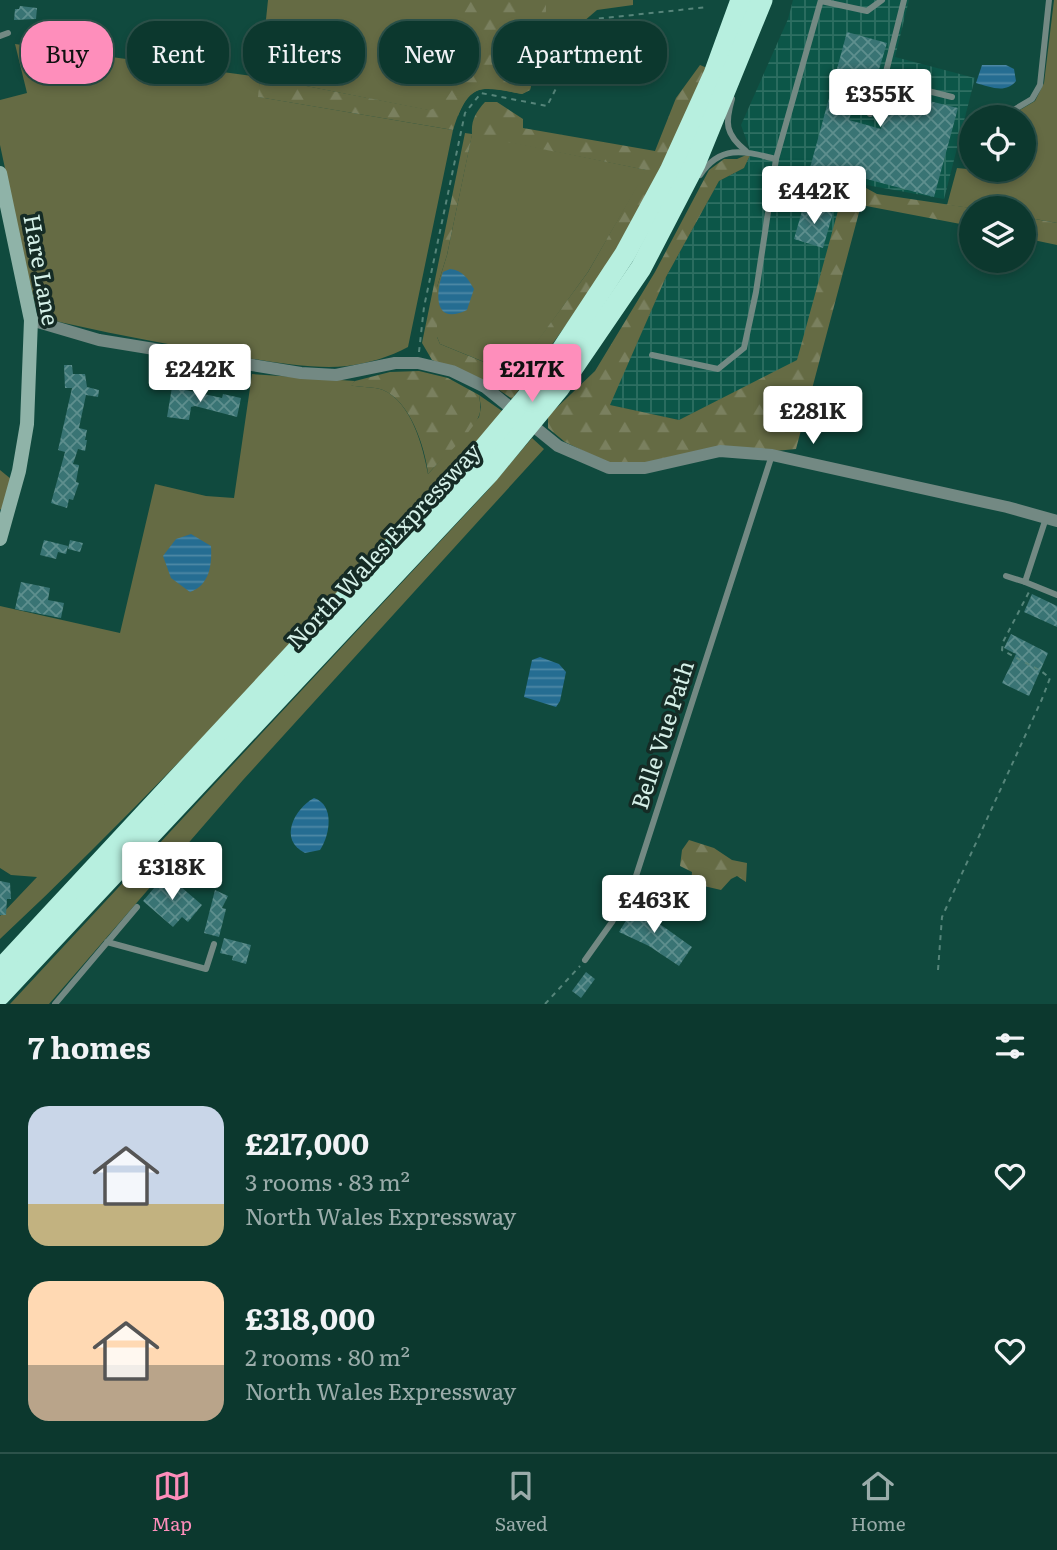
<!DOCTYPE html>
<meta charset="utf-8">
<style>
body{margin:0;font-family:Literata,serif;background:#1a433a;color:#f1f3f6;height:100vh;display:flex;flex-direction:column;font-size:26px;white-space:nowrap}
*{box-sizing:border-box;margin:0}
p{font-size:23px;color:#9aacaa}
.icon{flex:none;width:38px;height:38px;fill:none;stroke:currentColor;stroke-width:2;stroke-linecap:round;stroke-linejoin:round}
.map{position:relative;height:1004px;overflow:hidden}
.panel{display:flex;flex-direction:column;background:#0c382e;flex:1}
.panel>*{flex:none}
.guide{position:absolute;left:21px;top:21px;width:700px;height:63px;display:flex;gap:14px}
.tools{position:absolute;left:959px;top:105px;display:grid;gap:14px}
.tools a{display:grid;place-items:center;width:77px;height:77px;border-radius:50%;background:#0c382e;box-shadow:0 4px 10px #0003,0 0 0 2px #2c524a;font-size:35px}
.price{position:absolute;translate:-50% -60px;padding:0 16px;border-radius:7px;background:#fff;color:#222;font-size:23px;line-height:46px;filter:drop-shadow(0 2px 4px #0008)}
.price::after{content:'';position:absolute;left:50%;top:42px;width:21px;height:16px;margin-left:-10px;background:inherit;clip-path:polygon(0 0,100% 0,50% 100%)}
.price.active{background:#fe8ebb;color:#111}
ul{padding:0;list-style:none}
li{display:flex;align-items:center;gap:21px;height:175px;padding:0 28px}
li span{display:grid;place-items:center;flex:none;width:196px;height:140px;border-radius:21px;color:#555}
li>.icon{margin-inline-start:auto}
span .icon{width:84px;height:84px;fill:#fffc;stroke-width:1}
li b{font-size:30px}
h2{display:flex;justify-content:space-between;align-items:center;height:84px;padding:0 28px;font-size:30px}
.tag{padding:0 24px;border-radius:28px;background:#0c382e;box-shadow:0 4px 10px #0003,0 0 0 2px #2c524a;font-size:24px;line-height:63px}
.tag.active{background:#fe8ebb;color:#111}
.tab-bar{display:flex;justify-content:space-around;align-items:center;height:98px;border-top:2px solid #2c524a;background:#0c382e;font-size:19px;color:#9aacaa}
.tab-bar a{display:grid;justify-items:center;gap:4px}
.tab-bar .active{color:#fe8ebb}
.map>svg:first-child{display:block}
.industrial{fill:url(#industrial-grid)}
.grass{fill:#656b44}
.forest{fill:url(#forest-firs);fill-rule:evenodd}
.water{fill:url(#water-rules)}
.building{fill:url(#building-cross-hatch)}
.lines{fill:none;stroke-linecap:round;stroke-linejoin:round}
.path{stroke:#56857a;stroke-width:2;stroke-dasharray:5 5;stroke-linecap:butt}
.lane{stroke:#738983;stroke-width:6}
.street{stroke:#738983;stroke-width:12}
.secondary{stroke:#8fb3a8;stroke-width:14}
.highway{stroke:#b7efdf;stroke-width:21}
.labels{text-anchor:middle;stroke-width:7;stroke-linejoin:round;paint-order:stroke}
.street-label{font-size:23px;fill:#d5f0e8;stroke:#152b25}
</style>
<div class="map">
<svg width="1057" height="1004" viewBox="0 0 1057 1004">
<defs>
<pattern id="industrial-grid" width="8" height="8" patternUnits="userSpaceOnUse" patternTransform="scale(1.75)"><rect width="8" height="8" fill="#0c5648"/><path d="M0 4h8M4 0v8" fill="none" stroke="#2e6f62"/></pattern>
<pattern id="forest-firs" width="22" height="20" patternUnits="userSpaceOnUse" patternTransform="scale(1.75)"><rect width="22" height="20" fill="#656b44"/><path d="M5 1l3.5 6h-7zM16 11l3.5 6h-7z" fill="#7a805f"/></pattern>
<pattern id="water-rules" width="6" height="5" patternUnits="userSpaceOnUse" patternTransform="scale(1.75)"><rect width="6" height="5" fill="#256d92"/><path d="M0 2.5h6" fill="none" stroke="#4e89a6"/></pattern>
<pattern id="building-cross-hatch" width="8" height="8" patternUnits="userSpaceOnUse" patternTransform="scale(1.75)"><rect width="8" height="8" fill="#397474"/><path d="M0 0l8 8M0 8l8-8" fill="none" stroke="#5e8f8e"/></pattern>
</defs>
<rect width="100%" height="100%" fill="#104a3e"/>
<polygon class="industrial" points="793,0 909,0 895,57 975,78 944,199 850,182 797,361 679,420 609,405 666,277 719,181 744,168 751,153 741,125 788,19"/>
<g class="grass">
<path d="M268 0H633V5L597 10 583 22 562 63 536 61 530 90 522 94C489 88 473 79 458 116L260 77 259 97 453 130 408 347C390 357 369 363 347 366 311 370 260 360 224 354 162 343 100 332 39 317L28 276 0 145V100L27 93 15 44 260 77Z"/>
<polygon points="1054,0 1057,0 1057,223 1024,217 1024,208 971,208 947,205 957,168 988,171 1024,170 1024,117 1008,117 1035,101 1044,83"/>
<polygon points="472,134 647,170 588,272 514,374 440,344 437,337 437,287 447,255"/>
<path d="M252 374 355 381 351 385C361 388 373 386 383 390 411 402 423 446 428 474L479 417 481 407 479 395 505 413C339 591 177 773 0 939V916L37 877 11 875 0 868V606L120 633 155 484 206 496 234 498Z"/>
<polygon points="532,438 544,449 243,780 49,1004 10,1004 488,490"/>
<polygon points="0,470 11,479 2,511 0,509"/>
</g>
<g class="forest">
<path d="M454 0H546V11L530 90 522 94C477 85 468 83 453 130L258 97 260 77 430 110 442 105 454 87 456 66 450 40 455 26Z"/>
<path d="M700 65 707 68C686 118 663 170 635 218 599 281 556 340 512 399L486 381 432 360 422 343 465 133 472 134C471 120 476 112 485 102H497L523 119V128L655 151 676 98ZM472 135 646 170 588 272 513 374 440 344 437 337V287L447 255Z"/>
<polygon points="751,153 744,168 719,181 666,277 610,405 679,420 797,360 839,207 779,192 782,178 857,183 877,194 971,208 971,226 861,205 796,449 644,464 610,464 565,442 548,428 548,416 595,371 655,272 709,170 724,159 737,159"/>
<polygon points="1024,217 1057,223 1057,245 1024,238"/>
<path d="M419 371 448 378 479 395C480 403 482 410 478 418 468 437 442 458 428 474 425 447 410 401 383 390 373 386 360 388 350 385L355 381 390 372Z"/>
<polygon points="689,840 714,848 732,860 747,863 746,882 737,876 731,879 721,890 691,883 692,872 680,866 682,850"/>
</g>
<g class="water">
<path d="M982 65H1006L1014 69 1016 81C1006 94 990 87 976 83Z"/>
<path d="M450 269C463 270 468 279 474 289L467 310C434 326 435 294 443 272Z"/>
<path d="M191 534 211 546C212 564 210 585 190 592L171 578 163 556 176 539Z"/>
<polygon points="540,657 559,664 566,672 560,701 556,707 524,697 532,660"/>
<path d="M314 798C335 805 330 835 320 850L305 853C278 840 294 809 314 798Z"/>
</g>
<g class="building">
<polygon points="20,6 37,8 36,19 14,20 15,9 19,9"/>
<polygon points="847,32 887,43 870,99 866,97 863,107 854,104 849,120 881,129 887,106 917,114 921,99 958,108 934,197 859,177 858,182 810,168"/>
<polygon points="804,204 833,213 823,248 794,239"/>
<polygon points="64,365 72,365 73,374 85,374 87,387 99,390 98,397 86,395 79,428 87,430 85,440 87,440 85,451 78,449 73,464 79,465 76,482 79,483 73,500 69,499 67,508 51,503 65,452 58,450 72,388 65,388"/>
<polygon points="172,387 222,398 223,394 241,398 237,417 195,406 191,407 189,420 167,417"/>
<polygon points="44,540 68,546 66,554 58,552 56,559 40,555"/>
<polygon points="70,540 83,543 80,552 68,549"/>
<polygon points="21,582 50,588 48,600 64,603 61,618 15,609"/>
<polygon points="1032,594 1057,606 1057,627 1024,612"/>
<polygon points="1011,634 1048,653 1029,696 1002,683 1016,654 1004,648"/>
<polygon points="166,874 202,905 188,922 182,917 173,927 143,901"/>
<polygon points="0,881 10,883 11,899 7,899 6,915 0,915"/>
<polygon points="215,890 228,896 222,908 226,909 219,937 204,933"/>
<polygon points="631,903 651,913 650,917 692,947 679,966 649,946 619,932 630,914 626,912"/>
<polygon points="224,938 251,945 246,964 232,960 233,956 220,953"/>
<polygon points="586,972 595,979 581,998 572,991"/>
</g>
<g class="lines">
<g class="path">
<polyline points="419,352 424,307 465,113 481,93 547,106 587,28 595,19 708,7"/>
<polyline points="938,970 942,917 1042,699 1050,678 1041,671 1002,650 1003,642 1029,592"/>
<polyline points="545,1004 580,966"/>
</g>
<g class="lane">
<polyline points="821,1 867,11 882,0"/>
<polyline points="0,36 8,33"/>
<polyline points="884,80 952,97"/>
<path d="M732 99C725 123 725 134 746 151"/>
<polyline points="870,114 884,80 904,0"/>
<polyline points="1002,117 1032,99 1040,85 1049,0"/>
<path d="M700 175C721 144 744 151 776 159"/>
<polyline points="652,355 718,369 744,348 756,292 776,159 821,0"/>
<polyline points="1006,576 1025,582 1046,518"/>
<polyline points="1025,582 1057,595"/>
<polyline points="107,942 206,969 214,944"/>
<polyline points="585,960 612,922 636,876 772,455"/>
<polyline points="55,1004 137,907"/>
</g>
<polyline class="street" points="31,320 99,340 301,373 336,375 395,363 418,363 452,371 485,387 558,446 609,468 645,468 720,451 772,455 1007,507 1057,521"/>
<polyline class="secondary" points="0,173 31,320 27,424 19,471 0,539"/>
<g class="highway">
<polyline points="0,970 474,460 544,377 625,254 670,171 714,74 741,0"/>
<polyline points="0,995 489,473 559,388 641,268 695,164 762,0"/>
</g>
</g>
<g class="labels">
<g class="street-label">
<text transform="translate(41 270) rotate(80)" y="8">Hare Lane</text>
<text transform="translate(384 546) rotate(-47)" y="8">North Wales Expressway</text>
<text transform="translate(663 735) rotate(-72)" y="8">Belle Vue Path</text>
</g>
</g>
</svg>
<div class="tools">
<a><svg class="icon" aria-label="locate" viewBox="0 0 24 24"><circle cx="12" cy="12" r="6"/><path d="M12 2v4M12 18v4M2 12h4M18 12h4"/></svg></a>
<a><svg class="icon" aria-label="layers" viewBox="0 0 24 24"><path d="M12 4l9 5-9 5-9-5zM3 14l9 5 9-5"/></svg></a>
</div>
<b class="price" style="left:880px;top:129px">£355K</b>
<b class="price" style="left:814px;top:226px">£442K</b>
<b class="price" style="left:200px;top:404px">£242K</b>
<b class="price active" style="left:532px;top:404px">£217K</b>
<b class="price" style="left:813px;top:446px">£281K</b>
<b class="price" style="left:172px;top:902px">£318K</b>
<b class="price" style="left:654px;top:935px">£463K</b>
<div class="guide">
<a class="tag active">Buy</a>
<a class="tag">Rent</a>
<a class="tag">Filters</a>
<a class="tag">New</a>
<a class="tag">Apartment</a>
</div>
</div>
<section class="panel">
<h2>7 homes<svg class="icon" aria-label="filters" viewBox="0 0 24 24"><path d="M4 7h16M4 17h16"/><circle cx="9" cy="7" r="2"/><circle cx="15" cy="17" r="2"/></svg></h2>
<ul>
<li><span style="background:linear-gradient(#c9d6e8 70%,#c2b280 0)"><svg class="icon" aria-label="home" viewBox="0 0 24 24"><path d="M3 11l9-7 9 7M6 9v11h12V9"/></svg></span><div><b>£217,000</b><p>3 rooms · 83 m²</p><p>North Wales Expressway</p></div><svg class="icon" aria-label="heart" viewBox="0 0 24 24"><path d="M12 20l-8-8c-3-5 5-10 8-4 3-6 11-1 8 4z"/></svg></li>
<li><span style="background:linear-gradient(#ffd9b3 60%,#b9a48a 0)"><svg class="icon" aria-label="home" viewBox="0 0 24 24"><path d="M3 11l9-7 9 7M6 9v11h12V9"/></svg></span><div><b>£318,000</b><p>2 rooms · 80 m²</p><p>North Wales Expressway</p></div><svg class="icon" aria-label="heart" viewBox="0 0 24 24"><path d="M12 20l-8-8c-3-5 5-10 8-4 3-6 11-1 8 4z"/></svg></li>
</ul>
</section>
<nav class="tab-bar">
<a class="active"><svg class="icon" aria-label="map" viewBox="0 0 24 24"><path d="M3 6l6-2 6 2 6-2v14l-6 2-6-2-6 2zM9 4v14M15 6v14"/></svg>Map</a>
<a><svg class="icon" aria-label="saved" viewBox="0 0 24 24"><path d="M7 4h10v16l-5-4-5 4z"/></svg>Saved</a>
<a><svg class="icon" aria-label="home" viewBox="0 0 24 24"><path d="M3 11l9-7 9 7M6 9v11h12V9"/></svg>Home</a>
</nav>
